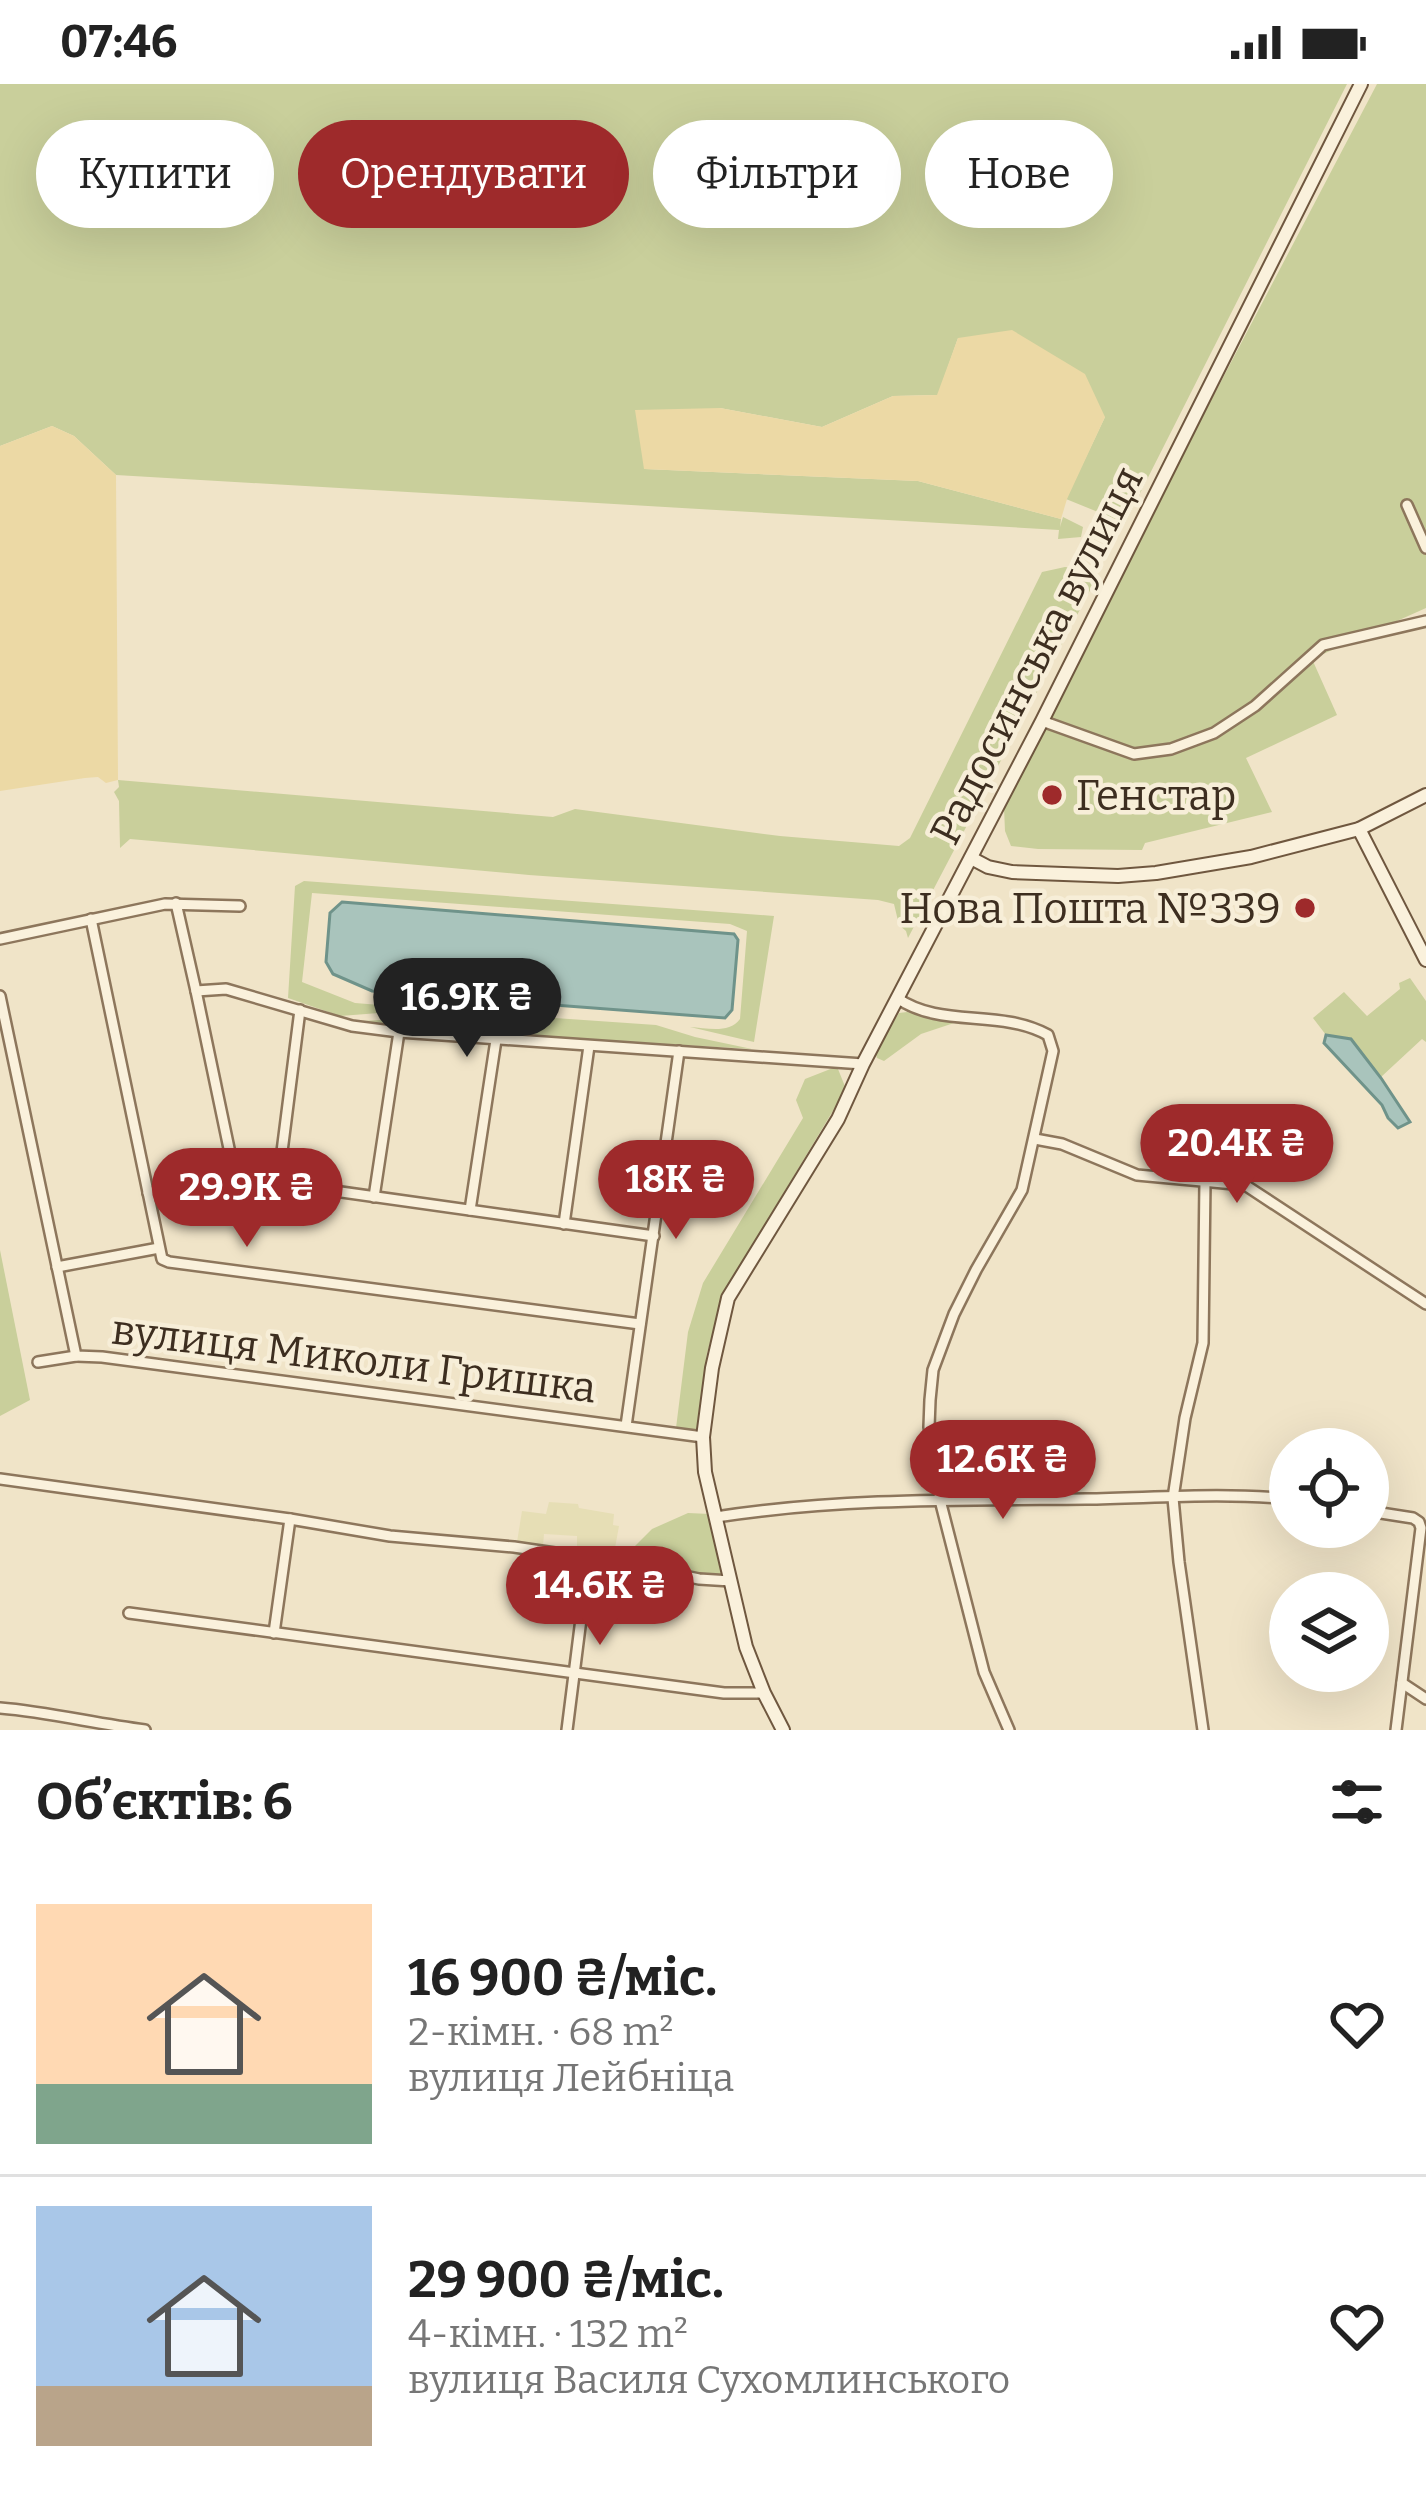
<!DOCTYPE html>
<html lang="uk">
<meta charset="utf-8">
<style>
body{margin:0;font-family:Bitter,serif;background:#f2f2f2;color:#222;height:100vh;display:flex;flex-direction:column;font-size:45px;white-space:nowrap}
*{box-sizing:border-box;margin:0}
p{font-size:39px;color:#767676}
.icon{flex:none;width:66px;height:66px;fill:none;stroke:currentColor;stroke-width:2;stroke-linecap:round;stroke-linejoin:round}
.map{position:relative;height:1646px;overflow:hidden}
.drawer{display:flex;flex-direction:column;background:#fff;flex:1}
.drawer>*{flex:none}
.hud{position:absolute;left:36px;top:36px;width:1356px;height:108px;display:flex;gap:24px}
.buttons{position:absolute;left:1269px;top:1344px;display:grid;gap:24px}
.buttons a{display:grid;place-items:center;width:120px;height:120px;border-radius:50%;background:#fff;box-shadow:0 12px 48px #0002;font-size:60px}
.price{position:absolute;translate:-50% -102px;padding:0 27px;border-radius:42px;background:#9e2a2b;color:#fff;font-size:39px;line-height:78px;filter:drop-shadow(0 3px 6px #0008)}
.price::after{content:'';position:absolute;left:50%;top:72px;width:36px;height:27px;margin-left:-18px;background:inherit;clip-path:polygon(0 0,100% 0,50% 100%)}
.price.selected{background:#222;color:#fff}
ul{padding:0;list-style:none}
li{display:flex;align-items:center;gap:36px;height:300px;padding:0 36px}
li+li{border-top:3px solid #e0e0e0}
li span{display:grid;place-items:center;flex:none;width:336px;height:240px;border-radius:0px;color:#555}
li>.icon{margin-inline-start:auto}
span .icon{width:144px;height:144px;fill:#fffc;stroke-width:1}
li b{font-size:51px}
h2{display:flex;justify-content:space-between;align-items:center;height:144px;padding:0 36px;font-size:51px}
.pill{padding:0 42px;border-radius:54px;background:#fff;box-shadow:0 12px 48px #0002;font-size:42px;line-height:108px}
.pill.selected{background:#9e2a2b;color:#fff}
.status{display:flex;justify-content:space-between;align-items:center;height:84px;padding:0 60px;background:#fff;direction:ltr}
.status svg{height:33px;fill:currentColor}
.map>svg:first-child{display:block}
.farmland{fill:#e6deb5}
.green{fill:#c9cf9b}
.sand{fill:#ecd9a5}
.water{fill:#a9c4bc;stroke:#6f938a;stroke-width:3}
.lines{fill:none;stroke-linecap:round;stroke-linejoin:round}
.street-casing{stroke:#8d765c;stroke-width:14}
.secondary-casing{stroke:#6f573f;stroke-width:16}
.street{stroke:#faf1dc;stroke-width:9}
.secondary{stroke:#faf1dc;stroke-width:12}
.poi-dot{fill:#9e2a2b;stroke:#f7eed8;stroke-width:4.5}
.labels{text-anchor:middle;stroke-width:9;stroke-linejoin:round;paint-order:stroke}
.street-label{font-size:42px;fill:#3d2e20;stroke:#f7eed8}
.poi-label{font-size:42px;fill:#3d2e20;stroke:#f7eed8;text-anchor:start}
</style>
<div class="status"><b>07:46</b><svg viewBox="0 0 49 12"><path d="M0 12V9h3v3zM5 12V6h3v6zM10 12V3h3v9zM15 12V0h3v12zM26 1h20v11H26zM47 4h2v5h-2z"/></svg></div>
<div class="map">
<svg width="1426" height="1646" viewBox="0 0 1426 1646">
<rect width="100%" height="100%" fill="#f0e4c8"/>
<polygon class="farmland" points="549,1418 578,1420 579,1424 614,1430 613,1441 619,1442 615,1464 598,1462 597,1467 577,1466 577,1452 544,1450 543,1462 517,1458 522,1427 546,1430"/>
<g class="green">
<polygon points="0,0 1347,0 1125,439 1066,415 1105,333 958,254 938,311 893,312 822,343 720,324 645,385 918,397 1061,435 1060,443 1063,433 1083,443 1081,453 1058,455 1059,446 116,391 74,352 52,342 0,362"/>
<polygon points="1377,0 1426,0 1426,524 1312,575 1337,631 1246,674 1272,728 1145,759 1142,766 1038,765 1011,762 1005,747 1004,724 1173,389"/>
<polygon points="1065,483 1085,485 1097,493 908,854 906,847 899,841 894,820 878,816 529,791 130,755 120,764 119,717 114,708 119,703 118,696 553,733 575,725 780,752 899,762 910,754 1042,488"/>
<path d="M304 797 774 832 754 958 690 943C707 944 729 950 740 935L747 847 730 840 312 809 302 898 355 919 431 925 340 932 288 914 295 802Z"/>
<polygon points="1410,894 1426,917 1426,958 1422,955 1381,993 1351,956 1326,951 1313,934 1344,908 1367,932 1400,905 1399,899"/>
<polygon points="468,928 656,941 695,953 752,965 558,954 360,937 424,934"/>
<polygon points="907,928 957,938 921,950 884,977 877,974 875,968 899,929"/>
<polygon points="833,984 838,985 846,1005 726,1205 707,1269 696,1348 676,1344 688,1248 703,1199 803,1034 796,1016 805,995"/>
<polygon points="0,1166 30,1316 0,1332"/>
<polygon points="688,1429 710,1430 723,1486 719,1494 711,1495 621,1476 652,1445"/>
</g>
<g class="sand">
<polygon points="1012,246 1085,290 1105,333 1067,415 1061,435 918,397 644,385 635,326 720,324 822,343 893,312 937,311 958,254"/>
<polygon points="52,342 74,352 116,391 118,696 106,699 98,693 85,694 0,707 0,362"/>
</g>
<g class="water">
<polygon points="342,818 734,850 738,856 732,926 725,934 372,907 333,890 326,878 330,829"/>
<polygon points="1326,951 1351,955 1381,994 1410,1038 1398,1044 1388,1034 1382,1021 1324,959"/>
</g>
<g class="lines">
<g class="street-casing">
<g id="street">
<polyline points="1407,421 1426,464"/>
<polyline points="1042,637 1134,670 1171,665 1214,649 1255,622 1323,561 1426,537"/>
<polyline points="176,819 196,907 226,905 352,942 399,948 863,980"/>
<polyline points="91,835 162,1175 169,1178 640,1240"/>
<polyline points="0,855 165,820 240,822"/>
<polyline points="196,907 235,1093 654,1152"/>
<polyline points="0,912 76,1272 102,1273 703,1353"/>
<path d="M897 914C942 945 998 924 1048 951L1053 967 1022 1106 976 1186 954 1230 933 1286 930 1316 929 1343 940 1416 984 1588 1009 1646"/>
<polyline points="1035,1055 1062,1060 1137,1091 1245,1101 1426,1220"/>
<polyline points="278,1099 300,926"/>
<polyline points="148,1109 218,1093 235,1093"/>
<polyline points="374,1113 399,948"/>
<polyline points="470,1126 496,956"/>
<polyline points="564,1140 589,962"/>
<polyline points="57,1183 159,1164"/>
<polyline points="38,1278 76,1272"/>
<polyline points="626,1342 679,967"/>
<polyline points="0,1395 290,1435 390,1452 514,1463 623,1479 699,1495 731,1497"/>
<polyline points="1368,1427 1413,1434 1419,1438 1421,1444 1396,1646"/>
<path d="M716 1433C839 1414 963 1416 1086 1415 1154 1414 1222 1408 1290 1415"/>
<polyline points="129,1529 724,1609 764,1609"/>
<polyline points="274,1549 290,1435"/>
<polyline points="1402,1599 1426,1615"/>
<path d="M0 1624C49 1628 96 1640 145 1646"/>
<polyline points="567,1646 581,1535 596,1475"/>
<polyline points="1203,1646 1179,1478 1173,1414 1185,1334 1203,1259 1205,1097"/>
</g>
</g>
<g class="secondary-casing">
<g id="secondary">
<polyline points="1359,745 1426,876"/>
<polyline points="971,774 988,783 1012,788 1118,792 1156,789 1251,773 1359,745 1426,711"/>
<polyline points="783,1646 764,1609 746,1563 705,1388 703,1353 712,1284 728,1214 838,1035 863,980 1042,637 1361,0"/>
</g>
</g>
<use href="#street" class="street"/>
<use href="#secondary" class="secondary"/>
</g>
<g class="poi-dot">
<circle cx="1052" cy="711" r="12"/>
<circle cx="1305" cy="824" r="12"/>
</g>
<g class="labels">
<g class="street-label">
<text transform="translate(1036 571) rotate(-63)" y="15">Радосинська вулиця</text>
<text transform="translate(354 1274) rotate(7)" y="15">вулиця Миколи Гришка</text>
</g>
<g class="poi-label">
<text x="1076" y="726">Генстар</text>
<text x="1281" y="839" text-anchor="end">Нова Пошта №339</text>
</g>
</g>
</svg>
<div class="buttons">
<a><svg class="icon" aria-label="locate" viewBox="0 0 24 24"><circle cx="12" cy="12" r="6"/><path d="M12 2v4M12 18v4M2 12h4M18 12h4"/></svg></a>
<a><svg class="icon" aria-label="layers" viewBox="0 0 24 24"><path d="M12 4l9 5-9 5-9-5zM3 14l9 5 9-5"/></svg></a>
</div>
<b class="price selected" style="left:467px;top:976px">16.9K ₴</b>
<b class="price" style="left:1237px;top:1122px">20.4K ₴</b>
<b class="price" style="left:676px;top:1158px">18K ₴</b>
<b class="price" style="left:247px;top:1166px">29.9K ₴</b>
<b class="price" style="left:1003px;top:1438px">12.6K ₴</b>
<b class="price" style="left:600px;top:1564px">14.6K ₴</b>
<div class="hud">
<a class="pill">Купити</a>
<a class="pill selected">Орендувати</a>
<a class="pill">Фільтри</a>
<a class="pill">Нове</a>
</div>
</div>
<section class="drawer">
<h2>Об’єктів: 6<svg class="icon" aria-label="filters" viewBox="0 0 24 24"><path d="M4 7h16M4 17h16"/><circle cx="9" cy="7" r="2"/><circle cx="15" cy="17" r="2"/></svg></h2>
<ul>
<li><span style="background:linear-gradient(#ffd9b3 75%,#7fa58c 0)"><svg class="icon" aria-label="home" viewBox="0 0 24 24"><path d="M3 11l9-7 9 7M6 9v11h12V9"/></svg></span><div><b>16 900 ₴/міс.</b><p>2-кімн. · 68 m²</p><p>вулиця Лейбніца</p></div><svg class="icon" aria-label="heart" viewBox="0 0 24 24"><path d="M12 20l-8-8c-3-5 5-10 8-4 3-6 11-1 8 4z"/></svg></li>
<li><span style="background:linear-gradient(#a9c7e8 75%,#b9a48a 0)"><svg class="icon" aria-label="home" viewBox="0 0 24 24"><path d="M3 11l9-7 9 7M6 9v11h12V9"/></svg></span><div><b>29 900 ₴/міс.</b><p>4-кімн. · 132 m²</p><p>вулиця Василя Сухомлинського</p></div><svg class="icon" aria-label="heart" viewBox="0 0 24 24"><path d="M12 20l-8-8c-3-5 5-10 8-4 3-6 11-1 8 4z"/></svg></li>
</ul>
</section>
